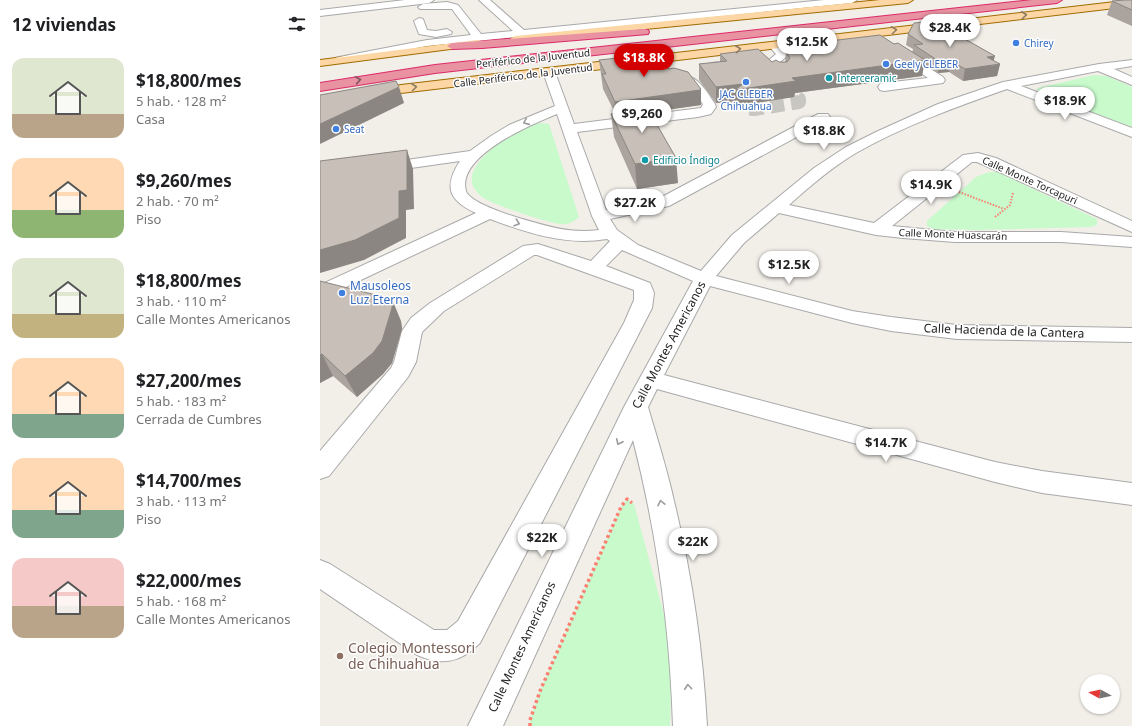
<!DOCTYPE html>
<html lang="es">
<meta charset="utf-8">
<style>
body{margin:0;font-family:"Noto Sans",sans-serif;background:#f6f6f6;color:#202124;height:100vh;display:flex;flex-direction:column;font-size:15px;white-space:nowrap}
*{box-sizing:border-box;margin:0}
p{font-size:13px;color:#757577}
.icon{flex:none;width:22px;height:22px;fill:none;stroke:currentColor;stroke-width:2;stroke-linecap:round;stroke-linejoin:round}
.map{position:relative;flex:1;overflow:hidden}
.side{display:flex;flex-direction:column;background:#fff;width:320px}
.side>*{flex:none}
.needle{width:26px;rotate:278deg}
.fabs{position:absolute;left:760px;top:674px;display:grid;gap:8px}
.fabs a{display:grid;place-items:center;width:40px;height:40px;border-radius:50%;background:#fff;box-shadow:0 1px 3px #0004;font-size:20px}
.price{position:absolute;translate:-50% -34px;padding:0 9px;border-radius:14px;background:#fff;color:#222;font-size:13px;line-height:26px;filter:drop-shadow(0 1px 2px #0008)}
.price::after{content:'';position:absolute;left:50%;top:24px;width:12px;height:9px;margin-left:-6px;background:inherit;clip-path:polygon(0 0,100% 0,50% 100%)}
.price.active{background:#d40000;color:#fff}
ul{padding:0;list-style:none}
li{display:flex;align-items:center;gap:12px;height:100px;padding:0 12px}
li span{display:grid;place-items:center;flex:none;width:112px;height:80px;border-radius:12px;color:#555}
li>.icon{margin-inline-start:auto}
span .icon{width:48px;height:48px;fill:#fffc;stroke-width:1}
li b{font-size:17px}
h2{display:flex;justify-content:space-between;align-items:center;height:48px;padding:0 12px;font-size:17px}
main{display:flex;flex:1;min-height:0}
.map>svg:first-child{display:block}
.park{fill:#c8facc}
.lines{fill:none;stroke-linecap:round;stroke-linejoin:round}
.minor-tunnel-far1{stroke:#c8c6c1;stroke-width:10;stroke-dasharray:10 5.5;stroke-linecap:butt}
.minor-tunnel{stroke:#c8c6c1;stroke-width:14;stroke-dasharray:14 7;stroke-linecap:butt}
.minor-casing{stroke:#a9a9a9;stroke-width:2}
.major-casing{stroke:#a06b00;stroke-width:2}
.highway-casing{stroke:#dc2a67;stroke-width:2}
.path-far1{stroke:#fa8072;stroke-width:2;stroke-dasharray:1.5 1.5;stroke-linecap:butt}
.path{stroke:#fa8072;stroke-width:3.5;stroke-dasharray:3 3;stroke-linecap:butt}
.minor{fill:#fff;fill-rule:evenodd}
.major{fill:#fcd6a4;fill-rule:evenodd}
.highway{fill:#e892a2;fill-rule:evenodd}
.wall{fill:#aba49e}
.shaded-wall{fill:#8b8681}
.building{fill:#c7bfb8;stroke:#8b8681}
.oneway{stroke:#8f7c63}
.oneway2{stroke:#7b545c}
.oneway3{stroke:#9c9c9c}
.shop-dot{fill:#3f7fe0;stroke:#fff;stroke-width:1.5}
.culture-dot{fill:#0f9aa8;stroke:#fff;stroke-width:1.5}
.education-dot{fill:#8d6e63;stroke:#fff;stroke-width:1.5}
.labels{text-anchor:middle;stroke-width:3;stroke-linejoin:round;paint-order:stroke}
.far-shop-label{font-size:10px;fill:#366cbe;stroke:#fff;text-anchor:start}
.far-street-label{font-size:10px;fill:#222;stroke:#fff}
.far-culture-label{font-size:10px;fill:#0d838f;stroke:#fff;text-anchor:start}
.shop-label{font-size:12px;fill:#366cbe;stroke:#fff;text-anchor:start}
.street-label{font-size:12px;fill:#222;stroke:#fff}
.near-education-label{font-size:14px;fill:#785e54;stroke:#fff;text-anchor:start}
</style>
<main>
<section class="side">
<h2>12 viviendas<svg class="icon" aria-label="filters" viewBox="0 0 24 24"><path d="M4 7h16M4 17h16"/><circle cx="9" cy="7" r="2"/><circle cx="15" cy="17" r="2"/></svg></h2>
<ul>
<li><span style="background:linear-gradient(#dfe7d0 70%,#b9a48a 0)"><svg class="icon" aria-label="home" viewBox="0 0 24 24"><path d="M3 11l9-7 9 7M6 9v11h12V9"/></svg></span><div><b>$18,800/mes</b><p>5 hab. · 128 m²</p><p>Casa</p></div></li>
<li><span style="background:linear-gradient(#ffd9b3 65%,#8fb573 0)"><svg class="icon" aria-label="home" viewBox="0 0 24 24"><path d="M3 11l9-7 9 7M6 9v11h12V9"/></svg></span><div><b>$9,260/mes</b><p>2 hab. · 70 m²</p><p>Piso</p></div></li>
<li><span style="background:linear-gradient(#dfe7d0 70%,#c2b280 0)"><svg class="icon" aria-label="home" viewBox="0 0 24 24"><path d="M3 11l9-7 9 7M6 9v11h12V9"/></svg></span><div><b>$18,800/mes</b><p>3 hab. · 110 m²</p><p>Calle Montes Americanos</p></div></li>
<li><span style="background:linear-gradient(#ffd9b3 70%,#7fa58c 0)"><svg class="icon" aria-label="home" viewBox="0 0 24 24"><path d="M3 11l9-7 9 7M6 9v11h12V9"/></svg></span><div><b>$27,200/mes</b><p>5 hab. · 183 m²</p><p>Cerrada de Cumbres</p></div></li>
<li><span style="background:linear-gradient(#ffd9b3 65%,#7fa58c 0)"><svg class="icon" aria-label="home" viewBox="0 0 24 24"><path d="M3 11l9-7 9 7M6 9v11h12V9"/></svg></span><div><b>$14,700/mes</b><p>3 hab. · 113 m²</p><p>Piso</p></div></li>
<li><span style="background:linear-gradient(#f6c9c9 60%,#b9a48a 0)"><svg class="icon" aria-label="home" viewBox="0 0 24 24"><path d="M3 11l9-7 9 7M6 9v11h12V9"/></svg></span><div><b>$22,000/mes</b><p>5 hab. · 168 m²</p><p>Calle Montes Americanos</p></div></li>
</ul>
</section>
<div class="map">
<svg width="812" height="726" viewBox="0 0 812 726">
<rect width="100%" height="100%" fill="#f2efe9"/>
<g class="park">
<polygon points="774,75 787,76 812,87 812,127 720,93 717,90 718,88"/>
<path d="M221 123 229 124 259 217C253 222 248 225 240 224 228 223 171 204 162 197 160 195 156 191 154 188 140 166 192 130 209 125 213 124 217 124 221 123Z"/>
<polygon points="669,172 677,172 777,219 777,225 770,227 657,230 614,229 607,226 607,221 656,177"/>
<polygon points="307,499 314,504 351,640 352,659 350,726 211,726 210,720 220,691 301,507"/>
</g>
<g class="lines">
<polyline class="minor-tunnel-far1" points="401,81 391,70 392,67 435,61 441,62 460,81"/>
<polyline class="minor-tunnel" points="400,80 425,108 434,109 479,102 479,99 459,80"/>
<g class="minor-casing">
<g id="minor">
<polygon points="85,0 114,0 109,3 0,16 0,10"/>
<polygon points="159,0 170,0 204,30 504,0 537,0 532,3 107,46 19,63 15,62 13,60 15,58 19,57 107,40 151,35 132,9 100,9 98,7 103,4 127,2 138,5 161,34 193,31"/>
<polygon points="99,18 103,19 107,30 116,31 127,29 132,32 131,34 116,37 99,34 94,21"/>
<polygon points="453,42 457,43 469,54 459,63 468,73 466,76 458,76 447,64 449,60 456,54 448,45"/>
<polygon points="579,50 583,51 623,77 625,80 623,83 564,91 560,90 558,87 560,84 564,83 608,78 575,55 573,53 575,51"/>
<path d="M812 60V66L794 69 812 77V85L778 71 701 86 812 128V137L687 89C636 107 583 126 536 153 511 168 490 186 469 205L554 223 643 155 658 153 676 158 812 221V232L657 162H652L572 226 635 232H741L812 237V247L741 242H635L583 238 556 235 459 213 424 243 396 276 532 311 571 317 637 325 812 328V342L637 339 571 331 532 323 390 286 344 375 675 462 722 471 812 483V505L722 493 675 482 337 389 328 407C337 438 347 469 354 501 372 575 383 650 387 726H353C350 630 337 533 313 440L183 726H148L304 407 373 281 302 250 286 266 330 283 334 293 332 308 160 643C140 663 122 666 97 655L0 589V560L10 564 114 630H127L138 621 304 323 314 300V290L217 255H214L124 311 102 332 96 362 88 377 9 476 0 479V451L71 368 74 362 82 331 91 318 110 303 203 246 218 244 271 261 290 241 287 239C246 246 208 233 170 219L7 296 0 298V285L156 213C129 201 123 187 140 161L63 172 58 170 55 167 58 164 150 151 171 136 189 125 235 106 223 72 225 69H233L235 72 254 124 381 108 383 104 369 85 354 81 352 78 354 75C374 70 386 90 395 104L396 107 391 114 378 117 257 132 286 210 338 199 498 114H508L510 117 508 120 349 206 290 219 297 230 318 245 381 271 412 235 494 168 526 147 556 132 618 104 683 82 779 64ZM237 114 272 216 279 230C251 234 226 226 199 218 188 215 149 202 146 191 136 156 212 124 237 114Z"/>
</g>
</g>
<g class="major-casing">
<g id="major">
<polygon points="560,0 593,0 588,3 195,42 190,39 195,36"/>
<polygon points="812,0 812,6 81,93 0,106 0,98 81,85"/>
<polygon points="157,40 161,41 162,43 161,45 0,66 0,60"/>
</g>
</g>
<g class="highway-casing">
<g id="highway">
<polygon points="712,0 742,0 737,3 115,73 0,91 0,83 115,65"/>
<polygon points="324,29 328,30 329,32 328,34 162,48 132,49 127,46 132,43"/>
</g>
</g>
<g class="path-far1">
<polyline points="639,192 684,209"/>
<polyline points="675,217 690,205 693,193"/>
</g>
<polyline class="path" points="210,726 210,720 220,691 301,507 307,499 312,503"/>
<use href="#minor" class="minor"/>
<use href="#major" class="major"/>
<use href="#highway" class="highway"/>
</g>
<g class="wall">
<polygon points="812,0 812,26 787,15 792,1"/>
<polygon points="588,34 674,61 680,64 677,76 643,81 629,72 618,73 604,64 602,76 475,93 474,97 415,106 415,101 396,103 379,80 379,64 400,62 400,54 452,62 465,62 466,52 574,44 592,53 593,49 586,45"/>
<polygon points="279,60 342,65 349,69 381,104 381,105 330,112 358,183 317,189 294,137 291,114 295,113 283,89"/>
<polygon points="0,281 81,321 82,329 72,363 63,374 37,397 13,376 0,383"/>
</g>
<g class="shaded-wall">
<polygon points="675,56 672,66 680,64 677,76 643,81 645,69 667,57"/>
<polygon points="605,60 602,76 475,93 474,97 415,106 415,101 396,103 396,87"/>
<polygon points="631,61 629,72 618,73 620,62"/>
<polygon points="79,87 84,103 0,144 0,124"/>
<polygon points="381,89 381,105 304,116 303,112 300,105 301,116 297,117 295,102"/>
<polygon points="87,150 93,169 94,209 86,210 86,238 44,260 0,273 0,250 79,191"/>
<polygon points="356,158 358,183 317,189 315,164"/>
<polygon points="72,299 81,321 82,329 72,363 63,374 37,397 25,376"/>
<polygon points="2,354 13,376 0,383 0,355"/>
</g>
<g class="building">
<polygon points="805,0 812,0 812,10 792,1"/>
<polygon points="603,22 634,40 643,38 675,56 667,57 680,64 645,69 631,61 620,62 594,45 603,44 588,34 594,23"/>
<polygon points="560,35 574,44 578,43 605,60 472,78 476,81 415,90 423,84 396,87 379,64 407,61 400,54 438,49 452,62 456,60 459,62 467,62 470,58 466,52 476,45"/>
<polygon points="335,54 342,65 349,69 354,68 368,72 381,89 380,90 295,102 282,74 286,74 279,60"/>
<polygon points="76,81 79,87 0,124 0,95"/>
<polygon points="324,102 356,158 315,164 291,114 303,112 300,105"/>
<polygon points="87,150 87,190 79,191 79,218 35,240 0,250 0,161"/>
<polygon points="0,281 72,299 72,308 62,341 53,353 25,376 2,354 0,355"/>
</g>
<defs><path id="oneway-chevron" d="M-2-3.5L2.5 0L-2 3.5" fill="none" stroke-width="1.6" stroke-linecap="round" stroke-linejoin="round"/></defs>
<g class="oneway">
<use href="#oneway-chevron" transform="translate(704 15) rotate(-6)"/>
<use href="#oneway-chevron" transform="translate(574 30) rotate(-7)"/>
<use href="#oneway-chevron" transform="translate(418 49) rotate(-7)"/>
<use href="#oneway-chevron" transform="translate(94 87) rotate(-7)"/>
</g>
<use class="oneway2" href="#oneway-chevron" transform="translate(38 80) rotate(-10)"/>
<g class="oneway3">
<use href="#oneway-chevron" transform="translate(206 122) rotate(156)"/>
<use href="#oneway-chevron" transform="translate(197 223) rotate(19)"/>
<use href="#oneway-chevron" transform="translate(299 442) rotate(115)"/>
<use href="#oneway-chevron" transform="translate(341 503) rotate(-102)"/>
<use href="#oneway-chevron" transform="translate(368 687) rotate(-95)"/>
</g>
<g class="shop-dot">
<circle cx="696" cy="43" r="4"/>
<circle cx="566" cy="64" r="4"/>
<circle cx="426" cy="82" r="4"/>
<circle cx="16" cy="129" r="4"/>
<circle cx="22" cy="293" r="4"/>
</g>
<g class="culture-dot">
<circle cx="509" cy="78" r="4"/>
<circle cx="325" cy="160" r="4"/>
</g>
<circle class="education-dot" cx="20" cy="656" r="4"/>
<g class="labels">
<g class="far-shop-label">
<text x="704" y="47">Chirey</text>
<text x="574" y="68">Geely CLEBER</text>
<text x="426" y="98" text-anchor="middle">JAC CLEBER<tspan x="426" dy="12">Chihuahua</tspan></text>
<text x="24" y="133">Seat</text>
</g>
<g class="far-street-label">
<text transform="translate(213 58) rotate(-6)" y="4">Periférico de la Juventud</text>
<text transform="translate(203 75) rotate(-7)" y="4">Calle Periférico de la Juventud</text>
<text transform="translate(710 180) rotate(24)" y="4">Calle Monte Torcapuri</text>
<text transform="translate(633 234) rotate(2)" y="4">Calle Monte Huascarán</text>
</g>
<g class="far-culture-label">
<text x="517" y="82">Interceramic</text>
<text x="333" y="164">Edificio Índigo</text>
</g>
<g class="shop-label">
<text x="30" y="290">Mausoleos<tspan x="30" dy="14">Luz Eterna</tspan></text>
</g>
<g class="street-label">
<text transform="translate(684 331) rotate(2)" y="4">Calle Hacienda de la Cantera</text>
<text transform="translate(349 345) rotate(-62)" y="4">Calle Montes Americanos</text>
<text transform="translate(202 647) rotate(-65)" y="4">Calle Montes Americanos</text>
</g>
<g class="near-education-label">
<text x="28" y="653">Colegio Montessori<tspan x="28" dy="16">de Chihuahua</tspan></text>
</g>
</g>
</svg>
<div class="fabs">
<a><svg class="needle" viewBox="-14 -14 28 28"><path d="M0-13l5 13h-10z" fill="#e53935"/><path d="M0 13l5-13h-10z" fill="#757577"/></svg></a>
</div>
<b class="price" style="left:630px;top:48px">$28.4K</b>
<b class="price" style="left:487px;top:62px">$12.5K</b>
<b class="price active" style="left:324px;top:78px">$18.8K</b>
<b class="price" style="left:745px;top:121px">$18.9K</b>
<b class="price" style="left:322px;top:134px">$9,260</b>
<b class="price" style="left:504px;top:151px">$18.8K</b>
<b class="price" style="left:611px;top:205px">$14.9K</b>
<b class="price" style="left:315px;top:223px">$27.2K</b>
<b class="price" style="left:469px;top:285px">$12.5K</b>
<b class="price" style="left:566px;top:463px">$14.7K</b>
<b class="price" style="left:222px;top:558px">$22K</b>
<b class="price" style="left:373px;top:562px">$22K</b>
</div>
</main>
